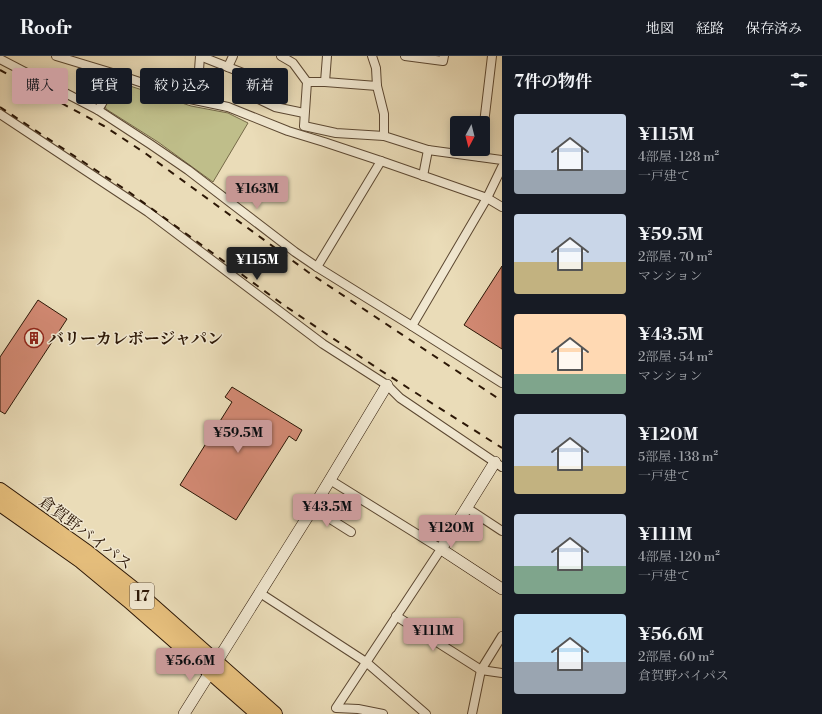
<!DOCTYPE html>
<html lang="ja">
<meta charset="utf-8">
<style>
body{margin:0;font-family:"Libre Bodoni","Noto Serif JP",serif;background:#20242c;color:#f1f3f6;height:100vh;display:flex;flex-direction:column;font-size:15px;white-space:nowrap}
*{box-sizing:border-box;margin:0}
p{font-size:13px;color:#9ea1a6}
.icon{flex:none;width:22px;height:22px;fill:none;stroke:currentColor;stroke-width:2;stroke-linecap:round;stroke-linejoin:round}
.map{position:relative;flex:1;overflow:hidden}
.details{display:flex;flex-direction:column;background:#171b24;width:320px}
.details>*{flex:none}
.hud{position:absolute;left:12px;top:12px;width:380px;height:36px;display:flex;gap:8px}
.needle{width:26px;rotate:187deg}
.tools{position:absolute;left:450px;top:60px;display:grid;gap:8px}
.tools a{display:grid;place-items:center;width:40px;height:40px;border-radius:4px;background:#171b24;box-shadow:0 2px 10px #0003;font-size:20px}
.price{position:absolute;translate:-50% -34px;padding:0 9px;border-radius:4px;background:#c59692;color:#111;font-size:13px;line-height:26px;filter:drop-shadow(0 1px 2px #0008)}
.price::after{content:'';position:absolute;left:50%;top:24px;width:12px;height:9px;margin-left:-6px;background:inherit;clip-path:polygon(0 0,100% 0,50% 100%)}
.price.active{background:#222;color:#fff}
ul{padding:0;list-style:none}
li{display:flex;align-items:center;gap:12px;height:100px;padding:0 12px}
li span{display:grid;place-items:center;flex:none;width:112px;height:80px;border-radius:4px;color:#555}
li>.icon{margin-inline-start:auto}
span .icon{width:48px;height:48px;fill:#fffc;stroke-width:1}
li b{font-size:17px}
h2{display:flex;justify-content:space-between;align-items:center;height:48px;padding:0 12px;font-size:17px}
.chip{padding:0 14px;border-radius:4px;background:#171b24;box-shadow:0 2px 10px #0003;font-size:14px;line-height:36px}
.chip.active{background:#c59692;color:#111}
header{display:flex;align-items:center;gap:24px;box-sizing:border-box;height:56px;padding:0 20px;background:#171b24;border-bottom:1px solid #363941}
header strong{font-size:19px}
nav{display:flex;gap:22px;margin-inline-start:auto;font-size:14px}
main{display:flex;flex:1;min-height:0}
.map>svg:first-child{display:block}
.grass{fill:#bfbe8a;stroke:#766a48}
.building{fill:#d28973;stroke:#2c1706}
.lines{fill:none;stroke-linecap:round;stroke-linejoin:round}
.street-casing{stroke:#5c4832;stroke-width:10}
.secondary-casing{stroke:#2c1706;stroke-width:12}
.highway-casing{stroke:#2c1706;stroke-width:16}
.street{stroke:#f1e8d1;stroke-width:8}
.secondary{stroke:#f1e8d1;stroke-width:11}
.highway{stroke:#e5be7c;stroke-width:14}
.rail{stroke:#2c1706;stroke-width:2;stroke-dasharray:7 7;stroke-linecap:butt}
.labels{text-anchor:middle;stroke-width:3;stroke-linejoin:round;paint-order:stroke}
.shield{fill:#f1e8d1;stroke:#675643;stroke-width:1}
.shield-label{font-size:15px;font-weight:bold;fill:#2c1706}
.poi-label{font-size:16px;font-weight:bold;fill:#2c1706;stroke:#f1e8d1;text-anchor:start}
.street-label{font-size:16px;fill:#2c1706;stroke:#f1e8d1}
</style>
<header>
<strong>Roofr</strong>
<nav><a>地図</a><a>経路</a><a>保存済み</a></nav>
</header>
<main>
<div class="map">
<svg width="502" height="658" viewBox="0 0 502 658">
<rect width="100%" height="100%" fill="#eadcb8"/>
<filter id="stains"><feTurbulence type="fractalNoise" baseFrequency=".005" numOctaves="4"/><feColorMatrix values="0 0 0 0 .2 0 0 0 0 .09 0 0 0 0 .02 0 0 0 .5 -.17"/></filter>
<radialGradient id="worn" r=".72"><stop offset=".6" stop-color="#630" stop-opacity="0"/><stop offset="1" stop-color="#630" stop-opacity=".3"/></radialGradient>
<polygon class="grass" points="121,27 191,50 228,57 248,67 213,126 158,86 106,53 105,49 117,29"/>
<g class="building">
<polygon points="502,210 502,293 464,269"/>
<polygon points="38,244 67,263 5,358 0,355 0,301"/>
<polygon points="232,331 302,374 296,385 289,380 236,464 180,429 232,346 225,341"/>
</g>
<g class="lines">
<g class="street-casing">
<g id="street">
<polyline points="56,0 119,19 190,43 228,51 288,75 324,86 381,105 487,142 502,151"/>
<polyline points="200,0 253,21 255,23 250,39 275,51 304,57"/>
<polyline points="281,0 293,7 307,26 304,70 336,77 384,80 428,94 502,104"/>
<polyline points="372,0 376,12 377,30 384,58 384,80"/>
<polyline points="405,0 443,5 444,0"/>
<polyline points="0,3 98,54 150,88 188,114 295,196 317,211 412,270 502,327"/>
<polyline points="228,11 233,0"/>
<polyline points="307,26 325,26 377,30"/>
<polyline points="325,26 327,0"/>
<polyline points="190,43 199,14 200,0"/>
<polyline points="98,54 119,19"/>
<polyline points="0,58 148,156 323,288 387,329 400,342 502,411"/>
<polyline points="483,76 492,0"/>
<polyline points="480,101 481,93"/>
<polyline points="423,120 428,94"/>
<polyline points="317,211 381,105"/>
<polyline points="412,270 487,142 502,111"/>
<polyline points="330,424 441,493 336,652 358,653 383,658"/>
<polyline points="313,452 351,476"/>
<polyline points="467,452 502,475"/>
<polyline points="260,537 366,606 426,658"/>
<polyline points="396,560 481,614 502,617"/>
<polyline points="472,658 481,614 502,580"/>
</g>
</g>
<g class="secondary-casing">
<g id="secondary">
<polyline points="495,406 441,493 502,533"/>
<polyline points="184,658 313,452 387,329"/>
</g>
</g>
<g class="highway-casing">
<g id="highway">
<polyline points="0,434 87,496 135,534 275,658"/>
<polyline points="0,448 81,505 128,544 258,658"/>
</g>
</g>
<use href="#street" class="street"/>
<use href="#secondary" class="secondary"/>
<use href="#highway" class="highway"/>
<g class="rail">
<polyline points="0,14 104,70 145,97 308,216 502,345"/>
<polyline points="0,51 129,136 285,250 380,314 502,392"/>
</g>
</g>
<defs>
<g id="building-ring" transform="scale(1)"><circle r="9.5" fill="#f1e8d1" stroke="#8f2418" stroke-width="1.5"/><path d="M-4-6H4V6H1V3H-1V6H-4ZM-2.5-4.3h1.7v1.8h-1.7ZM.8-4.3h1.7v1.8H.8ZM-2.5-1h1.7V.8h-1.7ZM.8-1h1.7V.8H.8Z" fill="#8f2418"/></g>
</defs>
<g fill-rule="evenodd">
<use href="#building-ring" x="34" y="282"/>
</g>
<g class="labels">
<rect class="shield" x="130" y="527" width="24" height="26" rx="3"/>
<g class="shield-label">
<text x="142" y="545">17</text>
</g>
<g class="poi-label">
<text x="48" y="288">バリーカレボージャパン</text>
</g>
<g class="street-label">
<text transform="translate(86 476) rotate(37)" y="6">倉賀野バイパス</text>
</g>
</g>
<rect width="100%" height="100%" filter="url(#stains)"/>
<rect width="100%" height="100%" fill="url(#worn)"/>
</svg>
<div class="tools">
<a><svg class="needle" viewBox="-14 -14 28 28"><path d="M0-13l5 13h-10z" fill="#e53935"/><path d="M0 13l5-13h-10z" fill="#9ea1a6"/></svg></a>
</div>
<b class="price" style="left:257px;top:154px">¥163M</b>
<b class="price active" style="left:257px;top:225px">¥115M</b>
<b class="price" style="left:238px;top:398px">¥59.5M</b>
<b class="price" style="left:327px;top:472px">¥43.5M</b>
<b class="price" style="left:451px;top:493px">¥120M</b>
<b class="price" style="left:433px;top:596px">¥111M</b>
<b class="price" style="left:190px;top:626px">¥56.6M</b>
<div class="hud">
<a class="chip active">購入</a>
<a class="chip">賃貸</a>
<a class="chip">絞り込み</a>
<a class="chip">新着</a>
</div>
</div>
<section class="details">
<h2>7件の物件<svg class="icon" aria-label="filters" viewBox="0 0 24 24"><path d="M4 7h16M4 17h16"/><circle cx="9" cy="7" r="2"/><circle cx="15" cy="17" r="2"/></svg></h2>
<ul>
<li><span style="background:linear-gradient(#c9d6e8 70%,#9aa5b1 0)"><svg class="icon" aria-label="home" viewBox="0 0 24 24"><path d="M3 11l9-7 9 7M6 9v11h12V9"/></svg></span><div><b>¥115M</b><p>4部屋 · 128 m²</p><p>一戸建て</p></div></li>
<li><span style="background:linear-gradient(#c9d6e8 60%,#c2b280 0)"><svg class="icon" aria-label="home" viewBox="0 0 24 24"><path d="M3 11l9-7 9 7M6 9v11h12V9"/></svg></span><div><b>¥59.5M</b><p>2部屋 · 70 m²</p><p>マンション</p></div></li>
<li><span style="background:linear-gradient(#ffd9b3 75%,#7fa58c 0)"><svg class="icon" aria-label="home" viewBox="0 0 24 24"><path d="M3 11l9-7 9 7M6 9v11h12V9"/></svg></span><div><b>¥43.5M</b><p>2部屋 · 54 m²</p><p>マンション</p></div></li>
<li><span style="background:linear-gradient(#c9d6e8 65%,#c2b280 0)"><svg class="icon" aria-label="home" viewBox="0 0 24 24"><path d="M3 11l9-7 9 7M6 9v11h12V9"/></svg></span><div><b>¥120M</b><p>5部屋 · 138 m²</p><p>一戸建て</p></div></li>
<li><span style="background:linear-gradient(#c9d6e8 65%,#7fa58c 0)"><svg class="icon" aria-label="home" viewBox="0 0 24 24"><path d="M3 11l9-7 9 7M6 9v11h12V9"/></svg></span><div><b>¥111M</b><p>4部屋 · 120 m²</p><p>一戸建て</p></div></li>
<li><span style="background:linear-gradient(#bfe0f5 60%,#9aa5b1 0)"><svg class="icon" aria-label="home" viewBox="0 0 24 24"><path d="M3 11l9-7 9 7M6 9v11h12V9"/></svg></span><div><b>¥56.6M</b><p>2部屋 · 60 m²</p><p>倉賀野バイパス</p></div></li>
</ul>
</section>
</main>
